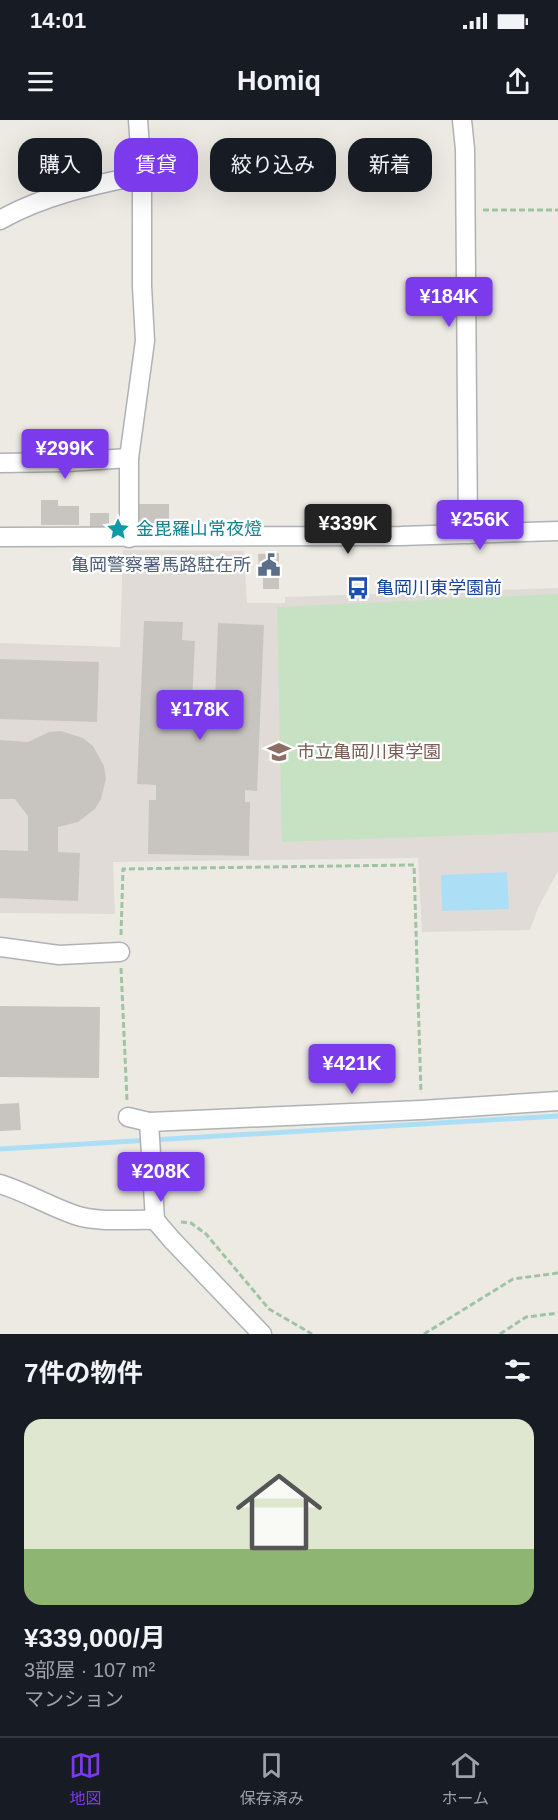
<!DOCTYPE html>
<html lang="ja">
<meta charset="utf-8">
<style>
body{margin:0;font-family:Helvetica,"Noto Sans JP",sans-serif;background:#20242c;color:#f1f3f6;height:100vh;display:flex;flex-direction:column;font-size:22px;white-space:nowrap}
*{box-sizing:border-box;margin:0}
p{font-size:20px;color:#9ea1a6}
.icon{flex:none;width:33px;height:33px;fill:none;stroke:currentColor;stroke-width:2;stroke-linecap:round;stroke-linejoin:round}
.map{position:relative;height:1214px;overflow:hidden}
.side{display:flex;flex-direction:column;background:#171b24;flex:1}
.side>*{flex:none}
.banner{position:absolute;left:18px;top:18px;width:522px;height:54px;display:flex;gap:12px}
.price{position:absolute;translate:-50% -51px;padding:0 14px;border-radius:6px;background:#7c3aed;color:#fff;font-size:20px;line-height:39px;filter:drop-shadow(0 2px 3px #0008)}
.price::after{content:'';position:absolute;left:50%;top:36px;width:18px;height:14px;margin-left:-9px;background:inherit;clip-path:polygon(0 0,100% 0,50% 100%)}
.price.on{background:#222;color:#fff}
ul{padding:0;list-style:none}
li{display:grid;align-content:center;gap:12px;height:318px;padding:0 24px}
li span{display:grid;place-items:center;height:186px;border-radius:18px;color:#555}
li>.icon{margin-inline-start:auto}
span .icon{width:108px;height:108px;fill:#fffc;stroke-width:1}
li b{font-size:26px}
h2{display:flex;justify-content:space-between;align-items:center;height:72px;padding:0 24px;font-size:26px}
.pill{padding:0 21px;border-radius:18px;background:#171b24;box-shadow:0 6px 24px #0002;font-size:21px;line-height:54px}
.pill.on{background:#7c3aed;color:#fff}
.status{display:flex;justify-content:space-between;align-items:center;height:42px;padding:0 30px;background:#171b24;direction:ltr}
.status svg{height:16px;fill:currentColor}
header{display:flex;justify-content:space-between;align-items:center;height:78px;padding:0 24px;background:#171b24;font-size:27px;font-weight:600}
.menu{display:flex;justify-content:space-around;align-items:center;height:84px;border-top:2px solid #363941;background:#171b24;font-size:16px;color:#9ea1a6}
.menu a{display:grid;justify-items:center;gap:3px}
.menu .on{color:#7c3aed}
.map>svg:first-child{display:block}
.education{fill:#e0dbd6}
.green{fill:#c7e2c3}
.water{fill:#acdff5}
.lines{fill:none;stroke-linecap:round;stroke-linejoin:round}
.stream{stroke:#acdff5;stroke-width:5}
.building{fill:#c8c5c1}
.street-casing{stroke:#afb2b5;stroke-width:21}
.path{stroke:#9fc4a4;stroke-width:3;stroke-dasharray:6 3;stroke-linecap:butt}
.street{stroke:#fff;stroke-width:18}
.labels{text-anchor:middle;stroke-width:4.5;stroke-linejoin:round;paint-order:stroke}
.culture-label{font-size:18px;fill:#0d838f;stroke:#fff;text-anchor:start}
.service-label{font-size:18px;fill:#4e5e75;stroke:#fff;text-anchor:end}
.transit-label{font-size:18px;fill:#164399;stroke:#fff;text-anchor:start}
.education-label{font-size:18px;fill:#785e54;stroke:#fff;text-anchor:start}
</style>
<div class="status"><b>14:01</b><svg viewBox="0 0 49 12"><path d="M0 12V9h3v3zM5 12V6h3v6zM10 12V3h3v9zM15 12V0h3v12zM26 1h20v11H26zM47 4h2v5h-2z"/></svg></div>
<header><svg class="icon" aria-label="menu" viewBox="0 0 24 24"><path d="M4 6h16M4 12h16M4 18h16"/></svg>Homiq<svg class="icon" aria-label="share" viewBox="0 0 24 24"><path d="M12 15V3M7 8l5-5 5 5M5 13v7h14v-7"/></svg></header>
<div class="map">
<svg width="558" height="1214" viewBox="0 0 558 1214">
<rect width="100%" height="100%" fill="#edeae4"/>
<polygon class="education" points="123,430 244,431 247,483 285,483 285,477 558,468 558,751 538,788 530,810 422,812 418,738 113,742 115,794 0,793 0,523 120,527"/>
<polygon class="green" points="558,474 558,712 282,722 277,487"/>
<polygon class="water" points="507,752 509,789 442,791 441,755"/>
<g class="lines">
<polyline class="stream" points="0,1029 558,996"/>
</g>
<g class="building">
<polygon points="41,380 58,380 58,386 79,386 79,405 41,405"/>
<rect x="139" y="384" width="30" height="19"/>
<rect x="90" y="393" width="19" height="14"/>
<polygon points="279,433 279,469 263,469 263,455 259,455 258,434"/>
<polygon points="144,501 183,502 182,520 195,521 191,603 214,604 218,503 264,505 257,671 245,670 245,682 250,682 249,736 148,734 149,680 156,680 156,665 137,664"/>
<polygon points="0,539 99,542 97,602 0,599"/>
<polygon points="61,611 83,618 93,626 104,646 106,658 101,679 95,689 78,702 58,707 58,732 80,733 78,781 0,778 0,730 28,731 28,696 15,679 0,679 0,620 28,622 49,612"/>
<polygon points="0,886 100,887 99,958 0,957"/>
<polygon points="19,983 21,1010 0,1011 0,984"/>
</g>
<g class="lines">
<g class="street-casing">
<g id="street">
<polyline points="462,0 465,29 468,414"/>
<path d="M0 100C44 75 93 65 142 55"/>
<polyline points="0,343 67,342 129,338"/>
<polyline points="0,417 401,416 558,411"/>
<polyline points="129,418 129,338 145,221 142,166 142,55 138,0"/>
<polyline points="0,827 59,835 120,832"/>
<polyline points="128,997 149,1002 155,1100"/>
<polyline points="149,1002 421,990 558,981"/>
<path d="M0 1064C26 1072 49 1086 75 1095 99 1103 130 1099 155 1100L172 1120 262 1214"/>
</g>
</g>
<g class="path">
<polyline points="483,90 558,90"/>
<polyline points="121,815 123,749 414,745 421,973"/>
<polyline points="121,848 127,980"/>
<polyline points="181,1102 191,1103 206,1114 269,1189 312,1214"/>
<polyline points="424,1214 513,1159 558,1153"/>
<polyline points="500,1214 526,1197 558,1193"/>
</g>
<use href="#street" class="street"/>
</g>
<defs>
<g id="sight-bare" transform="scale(1.8)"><path d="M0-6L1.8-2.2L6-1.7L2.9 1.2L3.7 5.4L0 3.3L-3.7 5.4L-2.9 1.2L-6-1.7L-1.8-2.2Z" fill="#0f9aa8" stroke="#fff" stroke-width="2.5" paint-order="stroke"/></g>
<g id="civic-bare" transform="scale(1.8)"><path d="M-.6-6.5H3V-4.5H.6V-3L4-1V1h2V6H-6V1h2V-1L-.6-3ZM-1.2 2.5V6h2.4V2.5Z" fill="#5c6f8a" stroke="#fff" stroke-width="2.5" paint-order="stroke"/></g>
<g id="bus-bare" transform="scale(1.8)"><path d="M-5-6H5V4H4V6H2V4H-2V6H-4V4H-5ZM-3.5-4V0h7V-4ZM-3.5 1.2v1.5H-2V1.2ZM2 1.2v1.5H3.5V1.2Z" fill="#1a4fb4" stroke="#fff" stroke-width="2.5" paint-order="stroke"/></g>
<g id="school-bare" transform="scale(1.8)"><path d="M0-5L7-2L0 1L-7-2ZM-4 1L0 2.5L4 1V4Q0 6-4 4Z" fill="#8d6e63" stroke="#fff" stroke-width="2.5" paint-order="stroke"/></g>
</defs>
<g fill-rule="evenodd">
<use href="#sight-bare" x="118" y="409"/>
<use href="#civic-bare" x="269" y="445"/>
<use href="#bus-bare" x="358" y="468"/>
<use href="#school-bare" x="279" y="632"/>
</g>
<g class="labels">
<g class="culture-label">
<text x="136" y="415">金毘羅山常夜燈</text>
</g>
<g class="service-label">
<text x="251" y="451">亀岡警察署馬路駐在所</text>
</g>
<g class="transit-label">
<text x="376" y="474">亀岡川東学園前</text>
</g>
<g class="education-label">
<text x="297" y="638">市立亀岡川東学園</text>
</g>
</g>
</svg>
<b class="price" style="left:449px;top:208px">¥184K</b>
<b class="price" style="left:65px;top:360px">¥299K</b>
<b class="price" style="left:480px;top:431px">¥256K</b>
<b class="price on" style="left:348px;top:435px">¥339K</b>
<b class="price" style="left:200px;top:621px">¥178K</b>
<b class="price" style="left:352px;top:975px">¥421K</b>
<b class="price" style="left:161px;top:1083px">¥208K</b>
<div class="banner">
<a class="pill">購入</a>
<a class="pill on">賃貸</a>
<a class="pill">絞り込み</a>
<a class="pill">新着</a>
</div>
</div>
<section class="side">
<h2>7件の物件<svg class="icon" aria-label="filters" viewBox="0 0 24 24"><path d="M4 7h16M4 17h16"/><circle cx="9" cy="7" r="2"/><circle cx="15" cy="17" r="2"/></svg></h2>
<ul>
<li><span style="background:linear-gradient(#dfe7d0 70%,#8fb573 0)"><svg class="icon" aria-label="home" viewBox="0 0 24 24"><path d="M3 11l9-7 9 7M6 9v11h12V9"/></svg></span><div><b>¥339,000/月</b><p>3部屋 · 107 m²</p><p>マンション</p></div></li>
</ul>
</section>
<nav class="menu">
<a class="on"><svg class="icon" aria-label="map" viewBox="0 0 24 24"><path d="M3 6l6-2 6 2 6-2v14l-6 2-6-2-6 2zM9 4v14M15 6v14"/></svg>地図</a>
<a><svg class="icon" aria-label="saved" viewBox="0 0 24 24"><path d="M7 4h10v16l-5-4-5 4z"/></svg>保存済み</a>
<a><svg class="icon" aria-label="home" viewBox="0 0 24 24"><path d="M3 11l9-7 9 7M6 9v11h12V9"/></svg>ホーム</a>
</nav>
